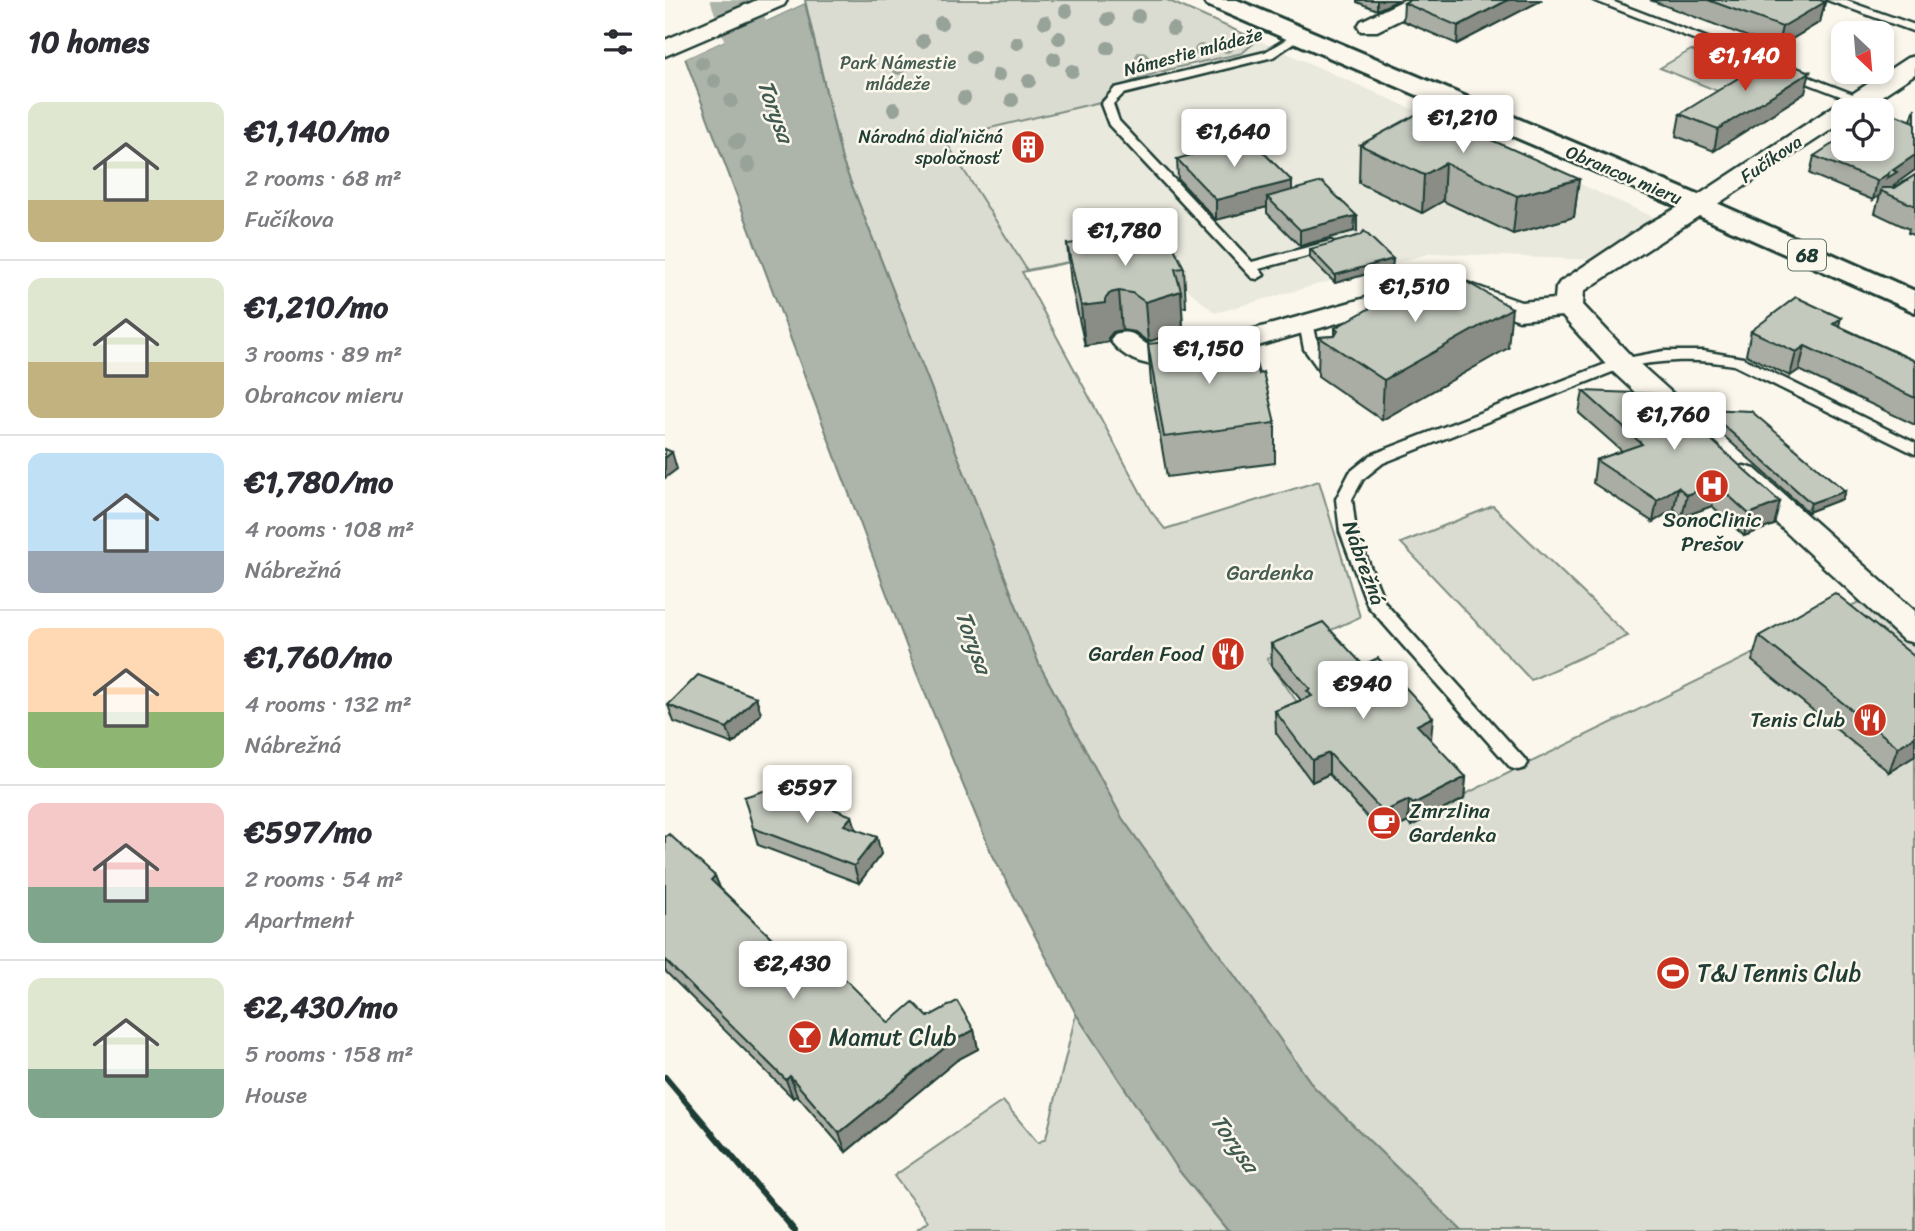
<!DOCTYPE html>
<meta charset="utf-8">
<style>
body{margin:0;font-family:Sriracha,sans-serif;background:#f7f7f7;color:#2b2b33;height:100vh;display:flex;flex-direction:column;font-size:26px;white-space:nowrap}
*{box-sizing:border-box;margin:0}
p{font-size:23px;color:#7c7c81}
.icon{flex:none;width:38px;height:38px;fill:none;stroke:currentColor;stroke-width:2;stroke-linecap:round;stroke-linejoin:round}
.map{position:relative;flex:1;overflow:hidden}
.sheet{display:flex;flex-direction:column;background:#fff;width:665px}
.sheet>*{flex:none}
.needle{width:46px;rotate:154deg}
.controls{position:absolute;left:1166px;top:21px;display:grid;gap:14px}
.controls a{display:grid;place-items:center;width:63px;height:63px;border-radius:14px;background:#fff;box-shadow:0 4px 10px #0003;font-size:35px}
.price{position:absolute;translate:-50% -60px;padding:0 16px;border-radius:7px;background:#fff;color:#222;font-size:23px;line-height:46px;filter:drop-shadow(0 2px 4px #0008)}
.price::after{content:'';position:absolute;left:50%;top:42px;width:21px;height:16px;margin-left:-10px;background:inherit;clip-path:polygon(0 0,100% 0,50% 100%)}
.price.selected{background:#c8321e;color:#fff}
ul{padding:0;list-style:none}
li{display:flex;align-items:center;gap:21px;height:175px;padding:0 28px}
li+li{border-top:2px solid #e1e1e2}
li span{display:grid;place-items:center;flex:none;width:196px;height:140px;border-radius:14px;color:#555}
li>.icon{margin-inline-start:auto}
span .icon{width:84px;height:84px;fill:#fffc;stroke-width:1}
li b{font-size:30px}
h2{display:flex;justify-content:space-between;align-items:center;height:84px;padding:0 28px;font-size:30px}
main{display:flex;flex:1;min-height:0}
.map>svg:first-child{display:block}
.built{fill:#eae9de}
.green{fill:#dbdcd1;stroke:#7d8c82;stroke-width:2}
.water{fill:#adb4aa;stroke:#74847b;stroke-width:2}
.pier{fill:#fbf7ec}
.lines{fill:none;stroke-linecap:round;stroke-linejoin:round}
.river{fill:#adb4aa;fill-rule:evenodd}
.lane-casing{stroke:#1f3d34;stroke-width:5}
.street-casing{stroke:#1f3d34;stroke-width:5}
.primary-casing{stroke:#1f3d34;stroke-width:6}
.lane{fill:#fbf7ec;fill-rule:evenodd}
.street{fill:#fbf7ec;fill-rule:evenodd}
.primary{fill:#fbf7ec;fill-rule:evenodd}
.rail{stroke:#1f3d34;stroke-width:6}
.tree{fill:#97a298}
.wall{fill:#a9ada3;stroke:#1f3d34;stroke-width:2}
.shaded-wall{fill:#898d85;stroke:#1f3d34;stroke-width:2}
.building{fill:#c4c9be;stroke:#1f3d34;stroke-width:2}
.labels{text-anchor:middle;stroke-width:5;stroke-linejoin:round;paint-order:stroke}
.far-street-label{font-size:18px;fill:#1f3d34;stroke:#fbf7ec}
.far-park-label{font-size:18px;fill:#455d53;stroke:#fbf7ec}
.far-poi-label{font-size:18px;fill:#1f3d34;stroke:#fbf7ec;text-anchor:end}
.shield{fill:#fbf7ec;stroke:#61756b;stroke-width:2}
.shield-label{font-size:19px;font-weight:bold;fill:#1f3d34}
.poi-label{font-size:21px;fill:#1f3d34;stroke:#fbf7ec;text-anchor:end}
.street-label{font-size:21px;fill:#1f3d34;stroke:#fbf7ec}
.park-label{font-size:21px;fill:#455d53;stroke:#fbf7ec}
.water-label{font-size:23px;font-style:italic;fill:#425b52;stroke:#fbf7ec}
.near-poi-label{font-size:24px;fill:#1f3d34;stroke:#fbf7ec;text-anchor:start}
</style>
<main>
<section class="sheet">
<h2>10 homes<svg class="icon" aria-label="filters" viewBox="0 0 24 24"><path d="M4 7h16M4 17h16"/><circle cx="9" cy="7" r="2"/><circle cx="15" cy="17" r="2"/></svg></h2>
<ul>
<li><span style="background:linear-gradient(#dfe7d0 70%,#c2b280 0)"><svg class="icon" aria-label="home" viewBox="0 0 24 24"><path d="M3 11l9-7 9 7M6 9v11h12V9"/></svg></span><div><b>€1,140/mo</b><p>2 rooms · 68 m²</p><p>Fučíkova</p></div></li>
<li><span style="background:linear-gradient(#dfe7d0 60%,#c2b280 0)"><svg class="icon" aria-label="home" viewBox="0 0 24 24"><path d="M3 11l9-7 9 7M6 9v11h12V9"/></svg></span><div><b>€1,210/mo</b><p>3 rooms · 89 m²</p><p>Obrancov mieru</p></div></li>
<li><span style="background:linear-gradient(#bfe0f5 70%,#9aa5b1 0)"><svg class="icon" aria-label="home" viewBox="0 0 24 24"><path d="M3 11l9-7 9 7M6 9v11h12V9"/></svg></span><div><b>€1,780/mo</b><p>4 rooms · 108 m²</p><p>Nábrežná</p></div></li>
<li><span style="background:linear-gradient(#ffd9b3 60%,#8fb573 0)"><svg class="icon" aria-label="home" viewBox="0 0 24 24"><path d="M3 11l9-7 9 7M6 9v11h12V9"/></svg></span><div><b>€1,760/mo</b><p>4 rooms · 132 m²</p><p>Nábrežná</p></div></li>
<li><span style="background:linear-gradient(#f6c9c9 60%,#7fa58c 0)"><svg class="icon" aria-label="home" viewBox="0 0 24 24"><path d="M3 11l9-7 9 7M6 9v11h12V9"/></svg></span><div><b>€597/mo</b><p>2 rooms · 54 m²</p><p>Apartment</p></div></li>
<li><span style="background:linear-gradient(#dfe7d0 65%,#7fa58c 0)"><svg class="icon" aria-label="home" viewBox="0 0 24 24"><path d="M3 11l9-7 9 7M6 9v11h12V9"/></svg></span><div><b>€2,430/mo</b><p>5 rooms · 158 m²</p><p>House</p></div></li>
</ul>
</section>
<div class="map">
<svg width="1250" height="1231" viewBox="0 0 1250 1231">
<rect width="100%" height="100%" fill="#fbf7ec"/>
<filter id="ink" filterUnits="userSpaceOnUse"><feTurbulence type="fractalNoise" baseFrequency=".0143" numOctaves="2"/><feDisplacementMap in="SourceGraphic" scale="14" xChannelSelector="R" yChannelSelector="G"/><feConvolveMatrix kernelMatrix="1 2 1 2 8 2 1 2 1" color-interpolation-filters="sRGB"/></filter>
<g filter="url(#ink)">
<polygon class="built" points="586,37 1018,230 950,261 767,253 550,313 475,248 362,270 279,139 435,102 444,91 469,80 577,53 589,43"/>
<g class="green">
<path d="M140 0H502L586 37 589 43 577 53C538 63 461 73 435 102L279 139 362 270 475 248 357 272 485 510 500 529 654 481 695 617 602 659 723 832 1200 599 1250 647V1231H797L649 1087 457 818 374 664 177 160Z"/>
<polygon points="1026,50 1086,73 1055,92 995,68"/>
<polygon points="828,506 963,636 866,680 736,543"/>
<polygon points="411,1014 515,1172 563,1231 249,1231 263,1221 229,1176 338,1101 373,1143 381,1138"/>
</g>
<polygon class="water" points="140,3 177,160 374,664 457,818 649,1087 797,1231 563,1231 515,1172 411,1014 326,852 252,674 20,58"/>
<polygon class="pier" points="137,0 140,3 17,60 19,54"/>
<g class="lines">
<polygon class="river" points="45,0 93,0 144,128 136,139 117,144 98,139 90,128"/>
<g class="lane-casing">
<g id="lane">
<polygon points="928,0 944,0 1201,99 1191,102"/>
<polygon points="1162,0 1179,0 1250,25 1250,32"/>
<polygon points="630,34 640,36 608,57 458,94 448,104 454,121 587,262 666,241 673,245 671,248 594,269 599,275 592,279 587,278 444,125 436,104 450,88 600,52"/>
<polygon points="641,319 648,323 654,349 669,371 667,374 657,374 639,349 634,323"/>
<path d="M999 351H1038L1078 358 1250 443V454L1069 365C1031 358 998 360 960 367L718 463 698 479 687 499 691 532 720 603 863 763 860 768 853 770 846 768 703 606 675 532 671 499 685 472 706 455 951 360Z"/>
</g>
</g>
<g class="street-casing">
<g id="street">
<polygon points="92,0 122,0 119,5 0,56 0,40"/>
<polygon points="739,0 768,0 765,5 712,31 696,31 693,26 696,21"/>
<path d="M1250 56V74L1195 110H1178V122L919 291 918 305 967 357 1036 419 1041 426 1036 433 1025 436 1014 433 945 369 897 316 854 320 781 294H773L527 365C496 367 465 368 445 340L450 334C474 328 471 343 491 348 501 351 514 348 525 347L772 278 794 280 856 302 890 299 891 288 895 282 979 226 1026 200 1242 58Z"/>
<polygon points="1079,466 1090,469 1250,611 1250,643 1238,640 1068,483 1063,476 1068,469"/>
</g>
</g>
<g class="primary-casing">
<polygon id="primary" points="539,0 572,0 1045,200 1250,291 1250,312 1025,212 542,5"/>
</g>
<use href="#lane" class="lane"/>
<use href="#street" class="street"/>
<use href="#primary" class="primary"/>
<polyline class="rail" points="0,1077 130,1231"/>
</g>
<g class="tree">
<circle cx="401" cy="11" r="7"/>
<circle cx="473" cy="16" r="7"/>
<circle cx="443" cy="19" r="7"/>
<circle cx="380" cy="22" r="7"/>
<circle cx="276" cy="23" r="7"/>
<circle cx="508" cy="29" r="7"/>
<circle cx="394" cy="38" r="7"/>
<circle cx="258" cy="41" r="7"/>
<circle cx="352" cy="43" r="7"/>
<circle cx="562" cy="46" r="7"/>
<circle cx="443" cy="48" r="7"/>
<circle cx="536" cy="51" r="7"/>
<circle cx="308" cy="57" r="7"/>
<circle cx="477" cy="58" r="7"/>
<circle cx="389" cy="59" r="7"/>
<circle cx="37" cy="63" r="7"/>
<circle cx="234" cy="68" r="7"/>
<circle cx="407" cy="71" r="7"/>
<circle cx="333" cy="75" r="7"/>
<circle cx="49" cy="81" r="7"/>
<circle cx="364" cy="81" r="7"/>
<circle cx="299" cy="98" r="7"/>
<circle cx="347" cy="100" r="7"/>
<circle cx="66" cy="101" r="7"/>
<circle cx="229" cy="109" r="7"/>
<circle cx="72" cy="142" r="8"/>
<circle cx="83" cy="165" r="8"/>
</g>
<g class="wall">
<polygon points="692,0 734,0 712,10 692,2"/>
<polygon points="745,0 877,0 792,44 738,21 739,3"/>
<polygon points="985,0 1155,0 1160,2 1155,22 1112,48"/>
<polygon points="1140,93 1049,151 1011,136 1015,114"/>
<polygon points="1250,108 1250,170 1229,185 1228,188 1250,175 1250,236 1243,233 1244,229 1210,213 1215,195 1208,200 1145,174 1149,156 1246,120"/>
<polygon points="695,145 914,179 909,217 848,234 778,201 757,213 694,183"/>
<polygon points="512,159 627,181 627,190 692,216 692,232 689,231 635,246 602,213 602,207 551,220 513,179"/>
<polygon points="402,244 519,268 521,307 517,307 518,330 483,342 470,332 457,330 448,332 443,338 444,342 420,346 406,283"/>
<polygon points="645,249 728,259 727,267 670,283 645,258"/>
<polygon points="1174,326 1250,361 1250,425 1134,370 1125,376 1081,355 1086,331"/>
<polygon points="670,328 843,348 717,420 653,376 654,337 670,336"/>
<polygon points="483,344 528,346 594,374 610,423 610,463 502,477 486,384"/>
<polygon points="918,391 1109,525 1079,536 1047,506 1017,517 1009,509 988,522 928,483 931,460 957,451 914,413"/>
<polygon points="1040,409 1180,491 1177,499 1143,512 1039,418"/>
<polygon points="1094,636 1250,657 1250,756 1224,772 1087,661"/>
<polygon points="606,644 766,739 765,740 801,777 799,799 746,826 743,822 717,834 664,774 647,782 611,733 610,711 636,700 607,666"/>
<polygon points="91,697 96,714 68,744 9,722 3,705"/>
<polygon points="187,816 191,830 216,854 194,883 93,845 88,828"/>
<polygon points="0,837 50,876 55,888 139,969 224,1023 263,1017 309,1030 313,1049 292,1060 181,1152 132,1095 128,1098 0,971"/>
</g>
<g class="shaded-wall">
<polygon points="712,0 734,0 712,10"/>
<polygon points="843,0 877,0 792,44 793,26"/>
<polygon points="1160,2 1155,22 1112,48 1117,27"/>
<polygon points="1145,72 1140,93 1049,151 1053,129"/>
<polygon points="1250,155 1250,170 1229,185 1227,191 1216,191 1215,195 1208,200 1212,181"/>
<polygon points="780,163 778,201 757,213 759,175"/>
<polygon points="914,179 909,217 848,234 852,196"/>
<polygon points="627,181 627,201 602,197 602,207 551,220 551,200"/>
<polygon points="690,216 689,231 635,246 635,230"/>
<polygon points="728,259 727,267 670,283 670,275"/>
<polygon points="454,291 457,330 448,332 443,338 444,342 420,346 416,306 440,299 445,293"/>
<polygon points="516,291 518,330 483,342 480,302"/>
<polygon points="847,308 843,348 717,420 719,380"/>
<polygon points="1176,318 1170,341 1168,324"/>
<polygon points="1140,346 1134,370 1125,376 1131,352"/>
<polygon points="7,452 12,469 0,478 0,458"/>
<polygon points="1051,484 1047,506 1017,517 1022,495"/>
<polygon points="1013,487 1009,509 988,522 992,500"/>
<polygon points="1180,491 1177,499 1143,512 1146,503"/>
<polygon points="1115,502 1109,525 1079,536 1084,514"/>
<polygon points="91,697 96,714 68,744 62,728"/>
<polygon points="768,717 766,739 750,747 752,725"/>
<polygon points="1250,737 1250,756 1224,772 1233,747"/>
<polygon points="664,753 664,774 647,782 647,760"/>
<polygon points="801,777 799,799 746,826 748,804"/>
<polygon points="744,800 743,822 717,834 718,812"/>
<polygon points="187,816 192,832 179,825"/>
<polygon points="212,837 216,854 194,883 189,866"/>
<polygon points="50,876 58,896 46,880"/>
<polygon points="309,1030 313,1049 292,1060 181,1152 174,1133 288,1041"/>
<polygon points="125,1076 132,1095 128,1098 121,1080"/>
</g>
<g class="building">
<polygon points="745,0 843,0 793,26 739,3"/>
<polygon points="1043,0 1155,0 1160,2 1117,27"/>
<polygon points="1107,57 1145,72 1053,129 1015,114"/>
<polygon points="759,110 914,179 852,196 780,163 759,175 695,145"/>
<polygon points="1218,110 1250,122 1250,155 1228,170 1232,172 1222,178 1224,173 1212,181 1149,156 1178,137 1178,149 1216,149 1216,111"/>
<polygon points="584,138 627,181 551,200 512,159"/>
<polygon points="1250,175 1250,206 1216,191 1217,188 1230,188"/>
<polygon points="657,182 692,216 690,216 635,230 602,197"/>
<polygon points="699,231 728,259 670,275 645,249 696,235"/>
<polygon points="501,232 519,268 510,269 516,291 480,302 467,293 454,291 445,293 440,299 440,303 416,306 402,244"/>
<polygon points="772,270 785,282 793,277 847,308 719,380 654,337 670,336 673,331 670,328"/>
<polygon points="1131,297 1176,318 1168,324 1250,361 1250,398 1140,346 1131,352 1086,331"/>
<polygon points="582,333 594,374 598,372 610,423 499,437 483,344 516,340 528,346 537,338"/>
<polygon points="918,391 996,394 1115,502 1084,514 1051,484 1022,495 1013,487 992,500 931,460 977,444"/>
<polygon points="1040,409 1086,411 1180,491 1146,503"/>
<polygon points="0,449 7,452 0,458"/>
<polygon points="1170,593 1250,657 1250,737 1233,747 1094,636"/>
<polygon points="658,622 698,665 713,658 768,717 752,725 801,777 748,804 744,800 718,812 664,753 647,760 610,711 647,696 642,691 645,689 606,644"/>
<polygon points="33,675 91,697 62,728 3,705"/>
<polygon points="111,787 187,816 179,825 212,837 189,866 88,828 79,797"/>
<polygon points="4,834 50,876 46,880 139,969 157,956 224,1023 248,1002 263,1017 292,1001 309,1030 288,1041 174,1133 125,1076 121,1080 0,960 0,837"/>
</g>
</g>
<defs>
<g id="building-disc" transform="scale(1.75)"><circle r="9.5" fill="#c8321e" stroke="#fbf7ec"/><path d="M-4-6H4V6H1V3H-1V6H-4ZM-2.5-4.3h1.7v1.8h-1.7ZM.8-4.3h1.7v1.8H.8ZM-2.5-1h1.7V.8h-1.7ZM.8-1h1.7V.8H.8Z" fill="#fff"/></g>
<g id="hospital-disc" transform="scale(1.75)"><circle r="9.5" fill="#c8321e" stroke="#fbf7ec"/><path d="M-5-5h3v3.5h4V-5h3V5h-3V1.5h-4V5h-3Z" fill="#fff"/></g>
<g id="restaurant-disc" transform="scale(1.75)"><circle r="9.5" fill="#c8321e" stroke="#fbf7ec"/><path d="M-5-6h1v4h1v-4h1v4h1v-4h1v5L-1.5 .5V6h-2V.5L-5-1ZM5-6V6H3V1.5H1.5Q1.5-4 5-6Z" fill="#fff"/></g>
<g id="cafe-disc" transform="scale(1.75)"><circle r="9.5" fill="#c8321e" stroke="#fbf7ec"/><path d="M-5.5-4.5H6V0H3Q3 3.5 0 3.5H-2.5Q-5.5 3.5-5.5 0ZM3-3.2v2h1.7v-2ZM-6 4.5H4V6H-6Z" fill="#fff"/></g>
<g id="stadium-disc" transform="scale(1.75)"><circle r="9.5" fill="#c8321e" stroke="#fbf7ec"/><path d="M0-5a6.5 5 0 1 0 0 10a6.5 5 0 1 0 0-10ZM-3.5-1.8h7v3.6h-7Z" fill="#fff"/></g>
<g id="bar-disc" transform="scale(1.75)"><circle r="9.5" fill="#c8321e" stroke="#fbf7ec"/><path d="M-6-5H6L.8 .8V4.5H3.5V6h-7V4.5H-.8V.8Z" fill="#fff"/></g>
</defs>
<g fill-rule="evenodd">
<use href="#building-disc" x="363" y="147"/>
<use href="#hospital-disc" x="1047" y="486"/>
<use href="#restaurant-disc" x="563" y="654"/>
<use href="#restaurant-disc" x="1205" y="720"/>
<use href="#cafe-disc" x="719" y="823"/>
<use href="#stadium-disc" x="1008" y="973"/>
<use href="#bar-disc" x="140" y="1037"/>
</g>
<g class="labels">
<g class="far-street-label">
<text transform="translate(528 52) rotate(-15)" y="6">Námestie mládeže</text>
<text transform="translate(1106 159) rotate(-34)" y="6">Fučíkova</text>
<text transform="translate(959 175) rotate(23)" y="6">Obrancov mieru</text>
</g>
<g class="far-park-label">
<text x="233" y="69">Park Námestie<tspan x="233" dy="21">mládeže</tspan></text>
</g>
<g class="far-poi-label">
<text x="338" y="143">Národná diaľničná<tspan x="338" dy="21">spoločnosť</tspan></text>
</g>
<rect class="shield" x="1123" y="239.5" width="38" height="31" rx="5"/>
<g class="shield-label">
<text x="1142" y="262">68</text>
</g>
<g class="poi-label">
<text x="1047" y="527" text-anchor="middle">SonoClinic<tspan x="1047" dy="24">Prešov</tspan></text>
<text x="538" y="661">Garden Food</text>
<text x="1180" y="727">Tenis Club</text>
<text x="744" y="818" text-anchor="start">Zmrzlina<tspan x="744" dy="24">Gardenka</tspan></text>
</g>
<g class="street-label">
<text transform="translate(699 563) rotate(70)" y="7">Nábrežná</text>
</g>
<g class="park-label">
<text x="605" y="580">Gardenka</text>
</g>
<g class="water-label">
<text transform="translate(111 111) rotate(70)" y="8">Torysa</text>
<text transform="translate(309 642) rotate(70)" y="8">Torysa</text>
<text transform="translate(570 1143) rotate(55)" y="8">Torysa</text>
</g>
<g class="near-poi-label">
<text x="1032" y="981">T&amp;J Tennis Club</text>
<text x="164" y="1045">Mamut Club</text>
</g>
</g>
</svg>
<div class="controls">
<a><svg class="needle" viewBox="-14 -14 28 28"><path d="M0-13l5 13h-10z" fill="#e53935"/><path d="M0 13l5-13h-10z" fill="#7c7c81"/></svg></a>
<a><svg class="icon" aria-label="locate" viewBox="0 0 24 24"><circle cx="12" cy="12" r="6"/><path d="M12 2v4M12 18v4M2 12h4M18 12h4"/></svg></a>
</div>
<b class="price selected" style="left:1080px;top:93px">€1,140</b>
<b class="price" style="left:798px;top:155px">€1,210</b>
<b class="price" style="left:569px;top:169px">€1,640</b>
<b class="price" style="left:460px;top:268px">€1,780</b>
<b class="price" style="left:750px;top:324px">€1,510</b>
<b class="price" style="left:544px;top:386px">€1,150</b>
<b class="price" style="left:1009px;top:452px">€1,760</b>
<b class="price" style="left:698px;top:721px">€940</b>
<b class="price" style="left:142px;top:825px">€597</b>
<b class="price" style="left:128px;top:1001px">€2,430</b>
</div>
</main>
